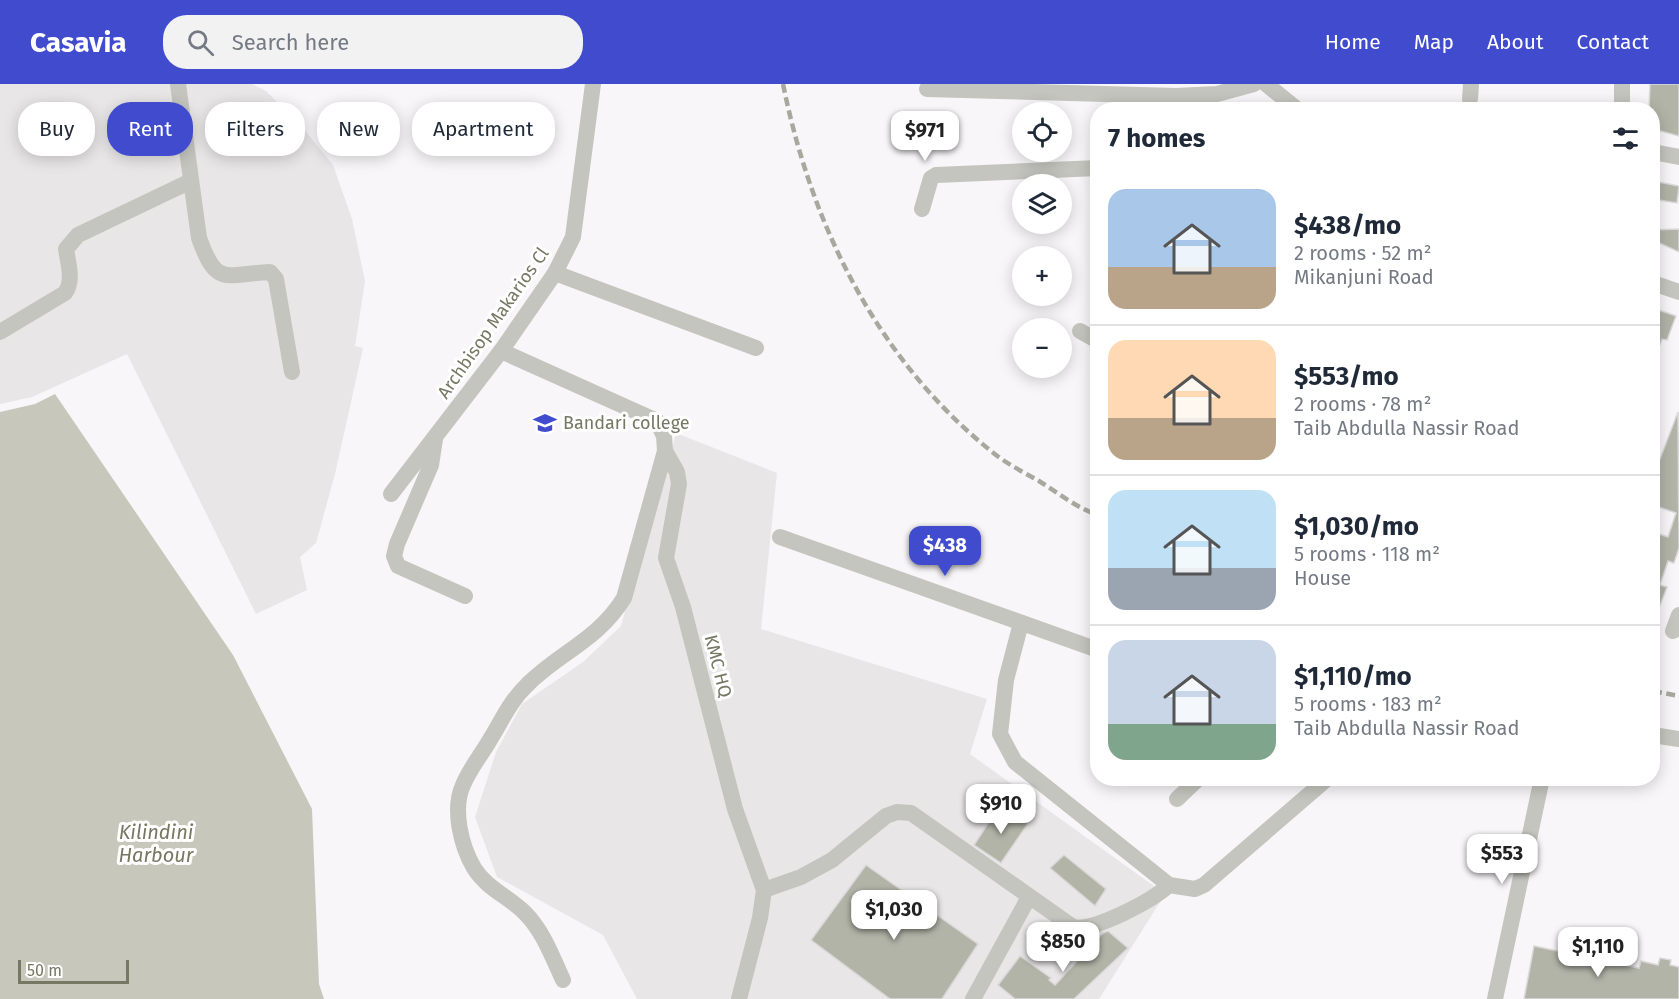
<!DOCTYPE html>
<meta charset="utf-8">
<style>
body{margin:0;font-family:"Fira Sans",sans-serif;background:#f2f2f3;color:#1f2937;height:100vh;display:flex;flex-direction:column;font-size:22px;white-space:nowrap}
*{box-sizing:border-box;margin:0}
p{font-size:20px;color:#747a83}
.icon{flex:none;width:33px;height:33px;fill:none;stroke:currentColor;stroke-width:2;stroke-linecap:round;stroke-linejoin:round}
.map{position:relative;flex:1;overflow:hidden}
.drawer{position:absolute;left:1090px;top:18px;width:570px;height:684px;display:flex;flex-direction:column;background:#fff;border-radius:24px;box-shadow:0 3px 15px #0003}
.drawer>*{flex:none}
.banner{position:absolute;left:18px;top:18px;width:570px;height:54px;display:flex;gap:12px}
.buttons{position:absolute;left:1012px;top:18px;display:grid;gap:12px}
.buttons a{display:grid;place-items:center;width:60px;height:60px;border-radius:50%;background:#fff;box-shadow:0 3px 15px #0003;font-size:30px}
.scale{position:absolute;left:18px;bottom:15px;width:111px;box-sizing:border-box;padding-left:6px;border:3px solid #757862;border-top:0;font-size:16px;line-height:21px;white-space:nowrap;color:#757862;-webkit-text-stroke:4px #fff;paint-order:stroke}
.price{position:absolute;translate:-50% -51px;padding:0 14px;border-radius:12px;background:#fff;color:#222;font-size:20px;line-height:39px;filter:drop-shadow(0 2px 3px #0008)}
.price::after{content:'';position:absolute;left:50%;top:36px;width:18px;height:14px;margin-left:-9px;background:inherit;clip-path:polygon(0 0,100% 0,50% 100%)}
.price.active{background:#404bce;color:#fff}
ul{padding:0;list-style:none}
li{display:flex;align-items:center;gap:18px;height:150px;padding:0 18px}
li+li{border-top:2px solid #e0e1e3}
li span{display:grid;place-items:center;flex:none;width:168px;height:120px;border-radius:18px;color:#555}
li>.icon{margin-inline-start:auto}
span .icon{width:72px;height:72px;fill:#fffc;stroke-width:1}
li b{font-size:26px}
h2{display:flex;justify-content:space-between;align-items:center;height:72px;padding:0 18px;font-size:26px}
.chip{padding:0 21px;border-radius:24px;background:#fff;box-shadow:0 3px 15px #0003;font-size:21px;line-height:54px}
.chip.active{background:#404bce;color:#fff}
header{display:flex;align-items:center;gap:36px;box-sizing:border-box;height:84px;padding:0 30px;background:#404bce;color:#fff}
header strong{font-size:28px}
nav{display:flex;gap:33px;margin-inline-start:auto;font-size:21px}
.search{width:420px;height:54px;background:#f2f2f3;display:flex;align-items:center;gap:15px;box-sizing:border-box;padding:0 21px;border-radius:24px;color:#747a83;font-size:22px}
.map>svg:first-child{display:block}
.built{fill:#e8e6e6}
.water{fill:#c8c7bb}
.building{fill:#b3b4a8;stroke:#dad9da;stroke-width:1.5}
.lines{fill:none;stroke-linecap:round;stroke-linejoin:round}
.minor{stroke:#c4c5be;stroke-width:16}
.rail{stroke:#a8a99e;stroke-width:4.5;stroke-dasharray:9 4.5;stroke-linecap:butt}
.labels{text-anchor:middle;stroke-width:6;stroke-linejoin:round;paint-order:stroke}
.street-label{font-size:18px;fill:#757862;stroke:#fff}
.poi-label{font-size:18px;fill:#757862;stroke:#fff;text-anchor:start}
.water-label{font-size:20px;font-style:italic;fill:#787762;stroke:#fff}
</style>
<header>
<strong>Casavia</strong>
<div class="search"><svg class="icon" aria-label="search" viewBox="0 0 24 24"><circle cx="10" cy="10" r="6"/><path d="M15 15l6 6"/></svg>Search here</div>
<nav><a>Home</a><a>Map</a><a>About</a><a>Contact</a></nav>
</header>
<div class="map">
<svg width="1679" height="915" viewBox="0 0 1679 915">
<rect width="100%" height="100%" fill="#f8f6f8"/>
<g class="built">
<polygon points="0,0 252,0 266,7 303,44 333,81 352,135 365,197 355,262 363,264 335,390 316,459 300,473 307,506 256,530 127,270 32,313 0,320"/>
<polygon points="676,349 777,389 761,545 987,615 970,670 1165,810 1099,915 637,915 603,851 497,793 475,733 496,668 522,620 583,578 621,542 634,494 645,468"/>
</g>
<polygon class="water" points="55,310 233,571 312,725 319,900 324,915 0,915 0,328 35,320"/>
<g class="building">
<polygon points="1650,0 1679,0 1679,52 1653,45 1653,26 1649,26"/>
<polygon points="1653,97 1679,102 1677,119 1653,115"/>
<polygon points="1679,145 1679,168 1653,156 1653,146"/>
<polygon points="1653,224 1676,232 1667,256 1662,255 1654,277"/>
<polygon points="1678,328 1679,464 1674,479 1668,477 1660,501 1667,503 1654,537 1653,448 1668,453 1676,429 1653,421 1653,372 1660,375"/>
<polygon points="998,724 1029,738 1001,779 974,761"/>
<polygon points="1064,771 1106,805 1095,822 1050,784"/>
<polygon points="866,781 978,860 942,915 890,915 811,856"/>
<polygon points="1108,847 1128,864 1074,915 1015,915 998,901 1020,872 1051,894 1049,896 1055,901 1103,849"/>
<polygon points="1534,862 1639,884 1641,877 1658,881 1660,874 1671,876 1670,881 1679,883 1679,915 1524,915"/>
</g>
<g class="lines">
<g class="minor">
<path d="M178 0 199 154C217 204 225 190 270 188L276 195 292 288"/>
<polyline points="1266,0 1298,26"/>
<polyline points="927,5 1176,12 1217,10 1254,0"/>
<polyline points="1470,15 1471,0"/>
<polyline points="1622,26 1622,0"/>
<polyline points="1653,68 1679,73"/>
<polyline points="922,125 931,94 936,91 1098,84"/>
<polyline points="555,189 756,264"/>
<polyline points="1653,199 1679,208"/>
<polyline points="1080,247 1098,257"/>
<path d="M0 248 65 209C74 197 68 179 66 165L78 151 191 97"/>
<path d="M501 267 657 337 664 352 665 367 624 514C597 557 560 568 527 601 511 616 502 636 491 654 482 670 470 684 463 701 452 725 461 762 474 784 487 805 508 812 525 829 543 847 552 872 563 896"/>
<polyline points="435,355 431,381 397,460 394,472 398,482 465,512"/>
<polyline points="665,367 677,388 679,400 666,474 683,523 735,725 764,806 760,834 739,915"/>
<polyline points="391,410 501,267 555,189 573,153 593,0"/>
<polyline points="780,453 1098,566"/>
<polyline points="1021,539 1006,596 1000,650 1015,678 1169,801 1195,805 1204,801 1328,694"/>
<polyline points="1673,547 1679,531"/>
<polyline points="1653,651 1679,655"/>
<polyline points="1177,715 1199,694"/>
<path d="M764 806 801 793 832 776 886 732 897 728 911 729 1073 843C1094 848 1153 816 1169 801"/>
<polyline points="973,915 1029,813"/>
<polyline points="1495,915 1542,694"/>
</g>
<g class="rail">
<path d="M783 0C812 144 879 279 996 371 1009 381 1025 389 1039 397 1058 409 1077 424 1098 431"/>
<polyline points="1653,607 1679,612"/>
</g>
</g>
<defs>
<g id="university-bare" transform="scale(1.8)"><path d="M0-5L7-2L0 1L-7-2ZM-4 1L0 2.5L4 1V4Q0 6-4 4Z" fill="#404bce" stroke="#fff" stroke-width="2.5" paint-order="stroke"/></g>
</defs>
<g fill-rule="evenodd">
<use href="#university-bare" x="545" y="339"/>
</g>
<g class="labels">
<g class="street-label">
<text transform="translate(493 239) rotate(-55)" y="6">Archbisop Makarios Cl</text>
<text transform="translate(718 582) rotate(76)" y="6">KMC HQ</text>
</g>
<g class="poi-label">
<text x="563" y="345">Bandari college</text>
</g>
<g class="water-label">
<text x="156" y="755">Kilindini<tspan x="156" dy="23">Harbour</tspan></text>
</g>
</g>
</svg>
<div class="buttons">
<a><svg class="icon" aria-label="locate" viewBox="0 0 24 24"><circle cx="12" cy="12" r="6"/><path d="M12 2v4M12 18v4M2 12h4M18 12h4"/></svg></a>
<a><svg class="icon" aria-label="layers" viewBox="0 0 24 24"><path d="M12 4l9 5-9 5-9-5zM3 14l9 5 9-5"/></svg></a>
<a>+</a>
<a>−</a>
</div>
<div class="scale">50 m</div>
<b class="price" style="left:925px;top:78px">$971</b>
<b class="price active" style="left:945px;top:493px">$438</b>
<b class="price" style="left:1001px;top:751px">$910</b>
<b class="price" style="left:1502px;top:801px">$553</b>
<b class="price" style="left:894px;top:857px">$1,030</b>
<b class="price" style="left:1063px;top:889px">$850</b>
<b class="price" style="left:1598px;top:894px">$1,110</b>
<div class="banner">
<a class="chip">Buy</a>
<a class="chip active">Rent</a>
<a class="chip">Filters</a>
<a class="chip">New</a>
<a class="chip">Apartment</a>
</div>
<section class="drawer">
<h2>7 homes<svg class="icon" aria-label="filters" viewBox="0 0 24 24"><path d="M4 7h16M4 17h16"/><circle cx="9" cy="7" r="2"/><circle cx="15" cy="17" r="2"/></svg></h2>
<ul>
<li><span style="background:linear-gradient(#a9c7e8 65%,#b9a48a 0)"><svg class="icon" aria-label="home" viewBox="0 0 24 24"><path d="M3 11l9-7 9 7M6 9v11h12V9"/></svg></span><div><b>$438/mo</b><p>2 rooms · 52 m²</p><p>Mikanjuni Road</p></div></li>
<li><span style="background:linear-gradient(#ffd9b3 65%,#b9a48a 0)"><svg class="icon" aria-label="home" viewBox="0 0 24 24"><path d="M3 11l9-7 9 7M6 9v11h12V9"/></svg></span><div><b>$553/mo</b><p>2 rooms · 78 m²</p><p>Taib Abdulla Nassir Road</p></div></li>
<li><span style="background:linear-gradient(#bfe0f5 65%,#9aa5b1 0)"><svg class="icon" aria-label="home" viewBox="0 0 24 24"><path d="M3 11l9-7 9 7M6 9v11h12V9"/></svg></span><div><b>$1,030/mo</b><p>5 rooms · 118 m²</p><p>House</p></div></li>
<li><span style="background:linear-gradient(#c9d6e8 70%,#7fa58c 0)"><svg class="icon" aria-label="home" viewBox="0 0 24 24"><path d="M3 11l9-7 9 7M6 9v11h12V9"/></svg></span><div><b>$1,110/mo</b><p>5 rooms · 183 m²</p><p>Taib Abdulla Nassir Road</p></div></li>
</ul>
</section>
</div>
